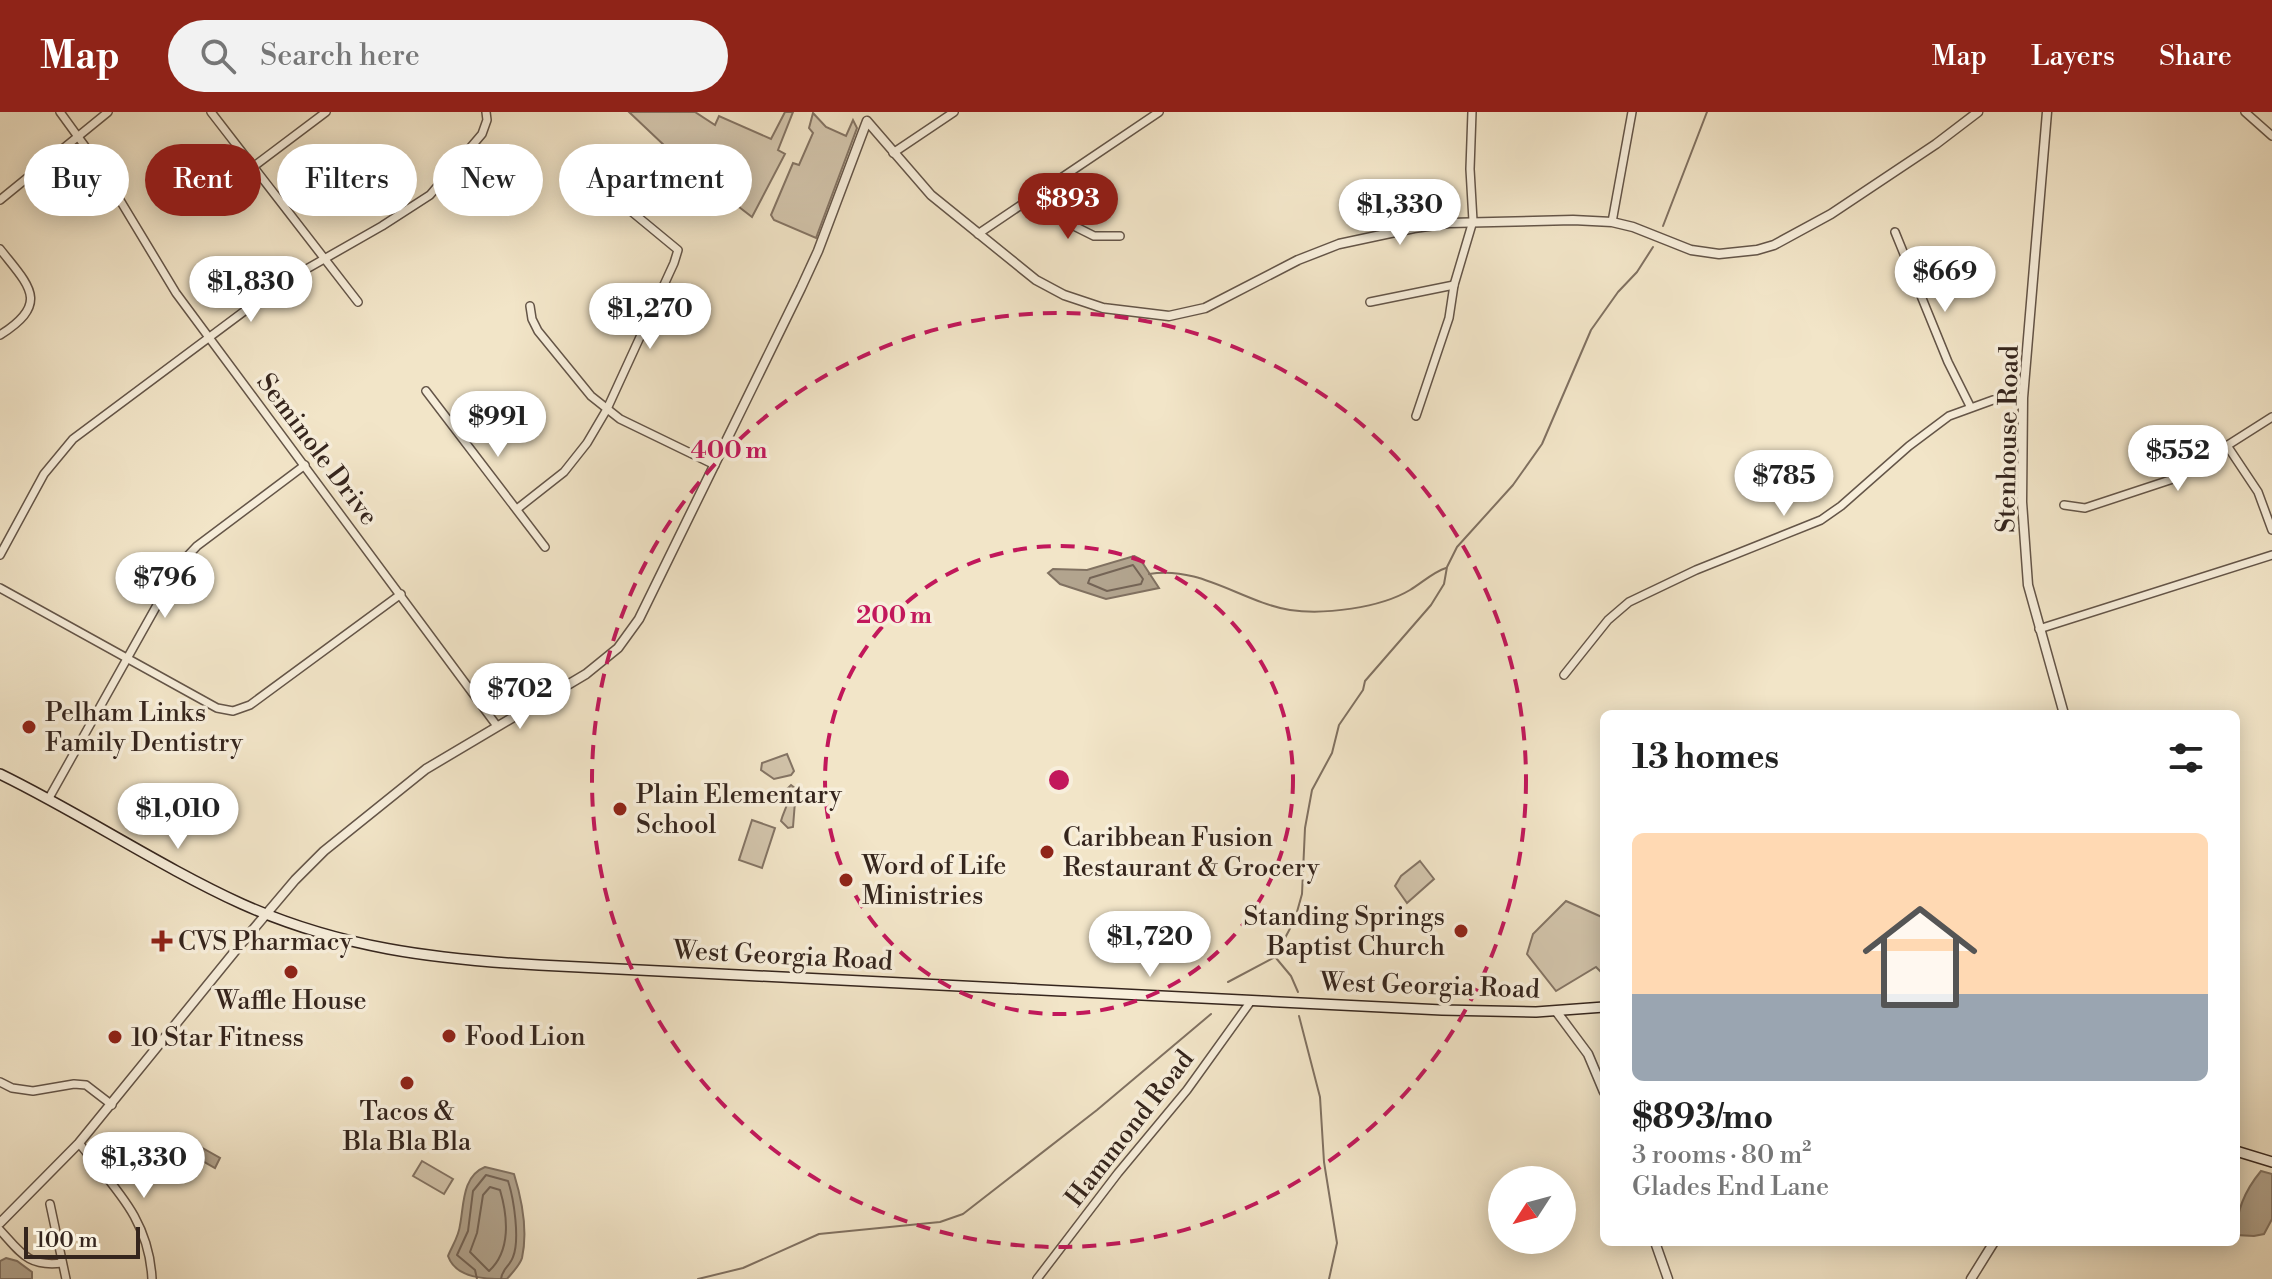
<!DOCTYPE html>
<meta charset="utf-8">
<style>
body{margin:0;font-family:"Libre Bodoni",serif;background:#f2f2f2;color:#222;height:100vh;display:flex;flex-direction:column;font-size:30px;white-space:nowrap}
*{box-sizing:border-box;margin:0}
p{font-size:26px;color:#767676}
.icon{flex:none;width:44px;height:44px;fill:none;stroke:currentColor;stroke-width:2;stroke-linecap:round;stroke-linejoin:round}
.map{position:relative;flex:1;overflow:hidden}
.side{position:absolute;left:1600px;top:598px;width:640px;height:536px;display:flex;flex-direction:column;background:#fff;border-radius:12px;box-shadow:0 4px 20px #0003}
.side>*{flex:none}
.guide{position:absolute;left:24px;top:32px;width:760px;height:72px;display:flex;gap:16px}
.needle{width:52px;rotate:234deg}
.fabs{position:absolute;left:1488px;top:1054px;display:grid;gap:16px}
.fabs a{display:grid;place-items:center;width:88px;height:88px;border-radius:50%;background:#fff;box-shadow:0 4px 20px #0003;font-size:40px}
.scale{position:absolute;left:24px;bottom:20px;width:116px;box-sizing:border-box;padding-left:8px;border:4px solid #35251d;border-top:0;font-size:22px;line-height:28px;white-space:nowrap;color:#35251d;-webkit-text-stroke:6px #f7eedb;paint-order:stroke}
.price{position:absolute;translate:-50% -68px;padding:0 18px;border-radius:28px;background:#fff;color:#222;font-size:26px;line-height:52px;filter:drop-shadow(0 2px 4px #0008)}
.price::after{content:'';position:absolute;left:50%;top:48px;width:24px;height:18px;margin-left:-12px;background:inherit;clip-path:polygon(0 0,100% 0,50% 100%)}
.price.selected{background:#8f2418;color:#fff}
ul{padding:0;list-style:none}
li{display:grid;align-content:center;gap:16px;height:424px;padding:0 32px}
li+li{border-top:2px solid #e0e0e0}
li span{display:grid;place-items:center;height:248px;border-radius:12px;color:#555}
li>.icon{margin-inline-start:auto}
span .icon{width:144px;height:144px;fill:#fffc;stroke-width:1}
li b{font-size:34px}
h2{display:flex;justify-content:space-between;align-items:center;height:96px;padding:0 32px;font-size:34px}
.pill{padding:0 28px;border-radius:36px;background:#fff;box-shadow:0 4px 20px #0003;font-size:28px;line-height:72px}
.pill.selected{background:#8f2418;color:#fff}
header{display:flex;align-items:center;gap:48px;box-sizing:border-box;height:112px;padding:0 40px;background:#8f2418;color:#fff}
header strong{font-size:38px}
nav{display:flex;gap:44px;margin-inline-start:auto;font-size:28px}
.search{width:560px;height:72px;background:#f2f2f2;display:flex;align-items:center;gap:20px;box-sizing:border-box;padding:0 28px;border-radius:44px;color:#767676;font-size:30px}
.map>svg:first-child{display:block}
.green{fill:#d2c4ab;stroke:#847464;stroke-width:2}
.water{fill:#b2a48e;stroke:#807161;stroke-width:2}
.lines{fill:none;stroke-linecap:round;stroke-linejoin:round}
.shore{stroke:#746456;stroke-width:2}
.stream{stroke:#807161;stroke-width:2}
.minor-casing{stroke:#645548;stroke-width:10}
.tertiary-casing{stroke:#645548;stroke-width:11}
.secondary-casing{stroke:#35251d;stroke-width:12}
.minor{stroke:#f7eedb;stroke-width:7}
.tertiary{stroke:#f7eedb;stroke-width:8}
.secondary{stroke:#f7eedb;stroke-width:9}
.ring{fill:none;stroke:#c2185b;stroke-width:4;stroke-dasharray:14 10}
.poi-dot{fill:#8f2418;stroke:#f7eedb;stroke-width:3}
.labels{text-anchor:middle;stroke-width:7;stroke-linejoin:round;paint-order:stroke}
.street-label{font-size:26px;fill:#35251d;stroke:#f7eedb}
.poi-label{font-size:26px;fill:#35251d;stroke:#f7eedb;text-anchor:start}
.centre{fill:#c2185b;stroke:#f7eedb;stroke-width:4}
.ring-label{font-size:24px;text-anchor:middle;font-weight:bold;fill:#c2185b;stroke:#f7eedb;stroke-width:7;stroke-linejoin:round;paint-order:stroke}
</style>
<header>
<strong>Map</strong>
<div class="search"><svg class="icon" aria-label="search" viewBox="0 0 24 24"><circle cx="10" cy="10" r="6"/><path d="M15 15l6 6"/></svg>Search here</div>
<nav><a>Map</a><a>Layers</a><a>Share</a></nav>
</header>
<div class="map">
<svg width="2272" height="1167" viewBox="0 0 2272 1167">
<rect width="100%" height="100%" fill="#f2e5c8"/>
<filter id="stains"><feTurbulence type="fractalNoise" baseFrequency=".0025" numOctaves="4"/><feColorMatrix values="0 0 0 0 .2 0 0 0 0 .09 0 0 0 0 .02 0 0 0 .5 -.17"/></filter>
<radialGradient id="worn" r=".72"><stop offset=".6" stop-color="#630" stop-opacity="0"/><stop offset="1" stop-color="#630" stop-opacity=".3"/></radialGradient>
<g class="green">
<polygon points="629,0 695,0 715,13 719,4 771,27 785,0 793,0 778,38 785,42 752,105 686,54"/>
<polygon points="813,1 826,15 846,24 853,8 857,16 816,126 774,108 771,103 793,51 799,53 813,21 809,16"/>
<polygon points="787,642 794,659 791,663 774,667 761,658 762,651"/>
<path d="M791 673 796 677 793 715 788 716 781 709C784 697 791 691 786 678Z"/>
<polygon points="752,708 775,716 762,756 739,748"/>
<polygon points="1420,749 1434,767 1407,791 1395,774 1401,764"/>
<polygon points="1566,789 1604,806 1604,863 1596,855 1556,879 1527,842 1533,822"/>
<polygon points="422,1049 453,1067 444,1082 413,1064"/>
</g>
<g class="water">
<polygon points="1134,444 1140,447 1159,476 1106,487 1060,472 1048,461 1053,457 1087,458"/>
<polygon points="199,1034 220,1046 215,1056 194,1044"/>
<path d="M485 1055 514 1062C522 1088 528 1119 522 1146 520 1153 512 1161 507 1167 486 1167 456 1167 448 1144 452 1134 459 1124 460 1113 464 1093 462 1064 485 1055Z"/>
<path d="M2261 1059 2272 1062V1107L2264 1122 2254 1124 2236 1123C2236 1099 2246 1077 2261 1059Z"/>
<polygon points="6,1146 17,1149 32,1160 32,1167 0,1167 0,1149"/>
</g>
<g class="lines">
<g class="shore">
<polygon points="1133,453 1143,467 1141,472 1107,479 1088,471 1090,466"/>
<path d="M490 1075 500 1078C508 1105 511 1139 489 1159L470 1140 477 1121 483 1083Z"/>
<path d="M477 1167 475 1158 457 1143 468 1119 473 1079 486 1063 508 1069C514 1087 520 1128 513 1145 510 1154 502 1157 501 1167"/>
</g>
<g class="stream">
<polyline points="1663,114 1707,0"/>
<path d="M1149 462C1200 453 1242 490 1290 498 1324 503 1380 496 1410 478 1422 471 1433 460 1446 456"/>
<polyline points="1276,846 1291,864 1298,880"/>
<polyline points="1228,870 1275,845 1295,807 1302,782 1305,716 1312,678 1332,641 1339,613 1363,578 1365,569 1431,493 1444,472 1447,455 1457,435 1513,373 1542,332 1591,218 1618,180 1637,160 1653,135"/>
<polyline points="1299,904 1320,985 1324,1050 1337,1131 1329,1167"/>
<polyline points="698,1167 743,1156 819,1122 940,1110 963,1102 1097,998 1211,902"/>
</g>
<g class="minor-casing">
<g id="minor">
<polyline points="60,0 100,55 176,181 497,614"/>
<polyline points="211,0 358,190"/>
<polyline points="2245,0 2272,24"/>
<polyline points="893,41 954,0"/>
<polyline points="253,55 326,0"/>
<polyline points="1036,83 1074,114 1094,124 1120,124"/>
<polyline points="0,88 108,0"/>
<polyline points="1612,110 1632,0"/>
<polyline points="1895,120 1948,250 1970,294"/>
<polyline points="978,122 1159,0"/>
<path d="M0 137C29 174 51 191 0 223"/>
<polyline points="1370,190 1454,173"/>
<polyline points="530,194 532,207 538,219 591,284 620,307 715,353"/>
<polyline points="426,279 545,435"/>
<polyline points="1416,304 1449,206 1454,173 1473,109 1470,57 1472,0"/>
<polyline points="2228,335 2258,380 2272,418"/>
<polyline points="2064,393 2085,396 2176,366 2272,305"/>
<polyline points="517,397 564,360 587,331 607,297 674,151 678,138 609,81"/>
<polyline points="0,443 44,362 73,327 282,171 382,114 430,83 482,22 487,8 486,0"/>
<polyline points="0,476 217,596 233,599 250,593 401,482"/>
<polyline points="2039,517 2272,443"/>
<polyline points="1564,563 1608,508 1629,490 1696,458 1821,408 1841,394 1909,334 1949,304 1993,288 2023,286"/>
<polyline points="49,686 180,452 197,434 305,353"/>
<polyline points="0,970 12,976 33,979 74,972 86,973 112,993"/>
<path d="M79 1031C114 1076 149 1106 152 1167"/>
<polyline points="50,1092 66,1167"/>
<path d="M0 1118C21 1141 28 1155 62 1151"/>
<polyline points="1037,1167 1118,1061 1187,978 1251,889"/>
</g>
</g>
<g class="tertiary-casing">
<g id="tertiary">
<polyline points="2047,0 2023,286 2022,390 2028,473 2064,602"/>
<polyline points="1556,899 1588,942 1604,980"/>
<polyline points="0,1111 79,1031 240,833 295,768 324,739 426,657 586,562 618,536 639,507 801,176 818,139 867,9 931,83 1036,168 1064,183 1103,196 1169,204 1205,196 1298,148 1339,132 1414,116 1449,111 1573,108 1612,110 1633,115 1691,138 1719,142 1757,138 1774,133 1831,102 1936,32 1978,0"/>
<polyline points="1655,1130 1668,1167"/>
<polyline points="1971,1167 1994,1130"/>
</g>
</g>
<g class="secondary-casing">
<g id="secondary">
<path d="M0 662C82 702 159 754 242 792 341 836 433 847 539 853L1442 898 1536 900 1604 895"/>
<polyline points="2236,1039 2272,1050"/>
</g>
</g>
<use href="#minor" class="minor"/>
<use href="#tertiary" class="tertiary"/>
<use href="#secondary" class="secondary"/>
</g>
<g class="ring">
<circle cx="1059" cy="668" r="234"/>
<circle cx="1059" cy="668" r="467"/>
</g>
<g class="poi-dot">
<circle cx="29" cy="615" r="8"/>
<circle cx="620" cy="697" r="8"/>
<circle cx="1047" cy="740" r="8"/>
<circle cx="846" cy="768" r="8"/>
<circle cx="1461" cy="819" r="8"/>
<path d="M158 817h8v8h8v8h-8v8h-8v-8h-8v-8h8z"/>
<circle cx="291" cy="860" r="8"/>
<circle cx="449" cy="924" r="8"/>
<circle cx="115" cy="925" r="8"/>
<circle cx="407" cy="971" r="8"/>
</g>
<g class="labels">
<g class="street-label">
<text transform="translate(2007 327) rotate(-89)" y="9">Stenhouse Road</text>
<text transform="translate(318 337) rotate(53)" y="9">Seminole Drive</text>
<text transform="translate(783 843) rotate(3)" y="9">West Georgia Road</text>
<text transform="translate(1430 873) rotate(2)" y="9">West Georgia Road</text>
<text transform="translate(1129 1016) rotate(-52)" y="9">Hammond Road</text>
</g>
<g class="poi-label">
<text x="45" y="609">Pelham Links<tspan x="45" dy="30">Family Dentistry</tspan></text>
<text x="636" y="691">Plain Elementary<tspan x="636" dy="30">School</tspan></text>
<text x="1063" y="734">Caribbean Fusion<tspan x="1063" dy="30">Restaurant &amp; Grocery</tspan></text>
<text x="862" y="762">Word of Life<tspan x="862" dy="30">Ministries</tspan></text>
<text x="1445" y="813" text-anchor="end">Standing Springs<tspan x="1445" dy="30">Baptist Church</tspan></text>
<text x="178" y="838">CVS Pharmacy</text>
<text x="291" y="897" text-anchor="middle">Waffle House</text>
<text x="465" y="933">Food Lion</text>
<text x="131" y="934">10 Star Fitness</text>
<text x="407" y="1008" text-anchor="middle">Tacos &amp;<tspan x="407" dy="30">Bla Bla Bla</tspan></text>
</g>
</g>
<circle cx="1059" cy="668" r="12" class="centre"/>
<g class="ring-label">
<text x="729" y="346">400 m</text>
<text x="894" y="511">200 m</text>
</g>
<rect width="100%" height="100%" filter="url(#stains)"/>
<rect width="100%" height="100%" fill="url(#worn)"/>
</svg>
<div class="fabs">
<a><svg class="needle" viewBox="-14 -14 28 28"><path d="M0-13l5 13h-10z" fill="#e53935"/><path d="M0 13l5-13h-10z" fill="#767676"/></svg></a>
</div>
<div class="scale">100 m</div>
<b class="price selected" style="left:1068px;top:129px">$893</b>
<b class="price" style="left:1400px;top:135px">$1,330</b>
<b class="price" style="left:1945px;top:202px">$669</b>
<b class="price" style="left:251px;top:212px">$1,830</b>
<b class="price" style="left:650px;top:239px">$1,270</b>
<b class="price" style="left:498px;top:347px">$991</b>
<b class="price" style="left:2178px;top:381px">$552</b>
<b class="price" style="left:1784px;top:406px">$785</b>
<b class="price" style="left:165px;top:508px">$796</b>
<b class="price" style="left:520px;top:619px">$702</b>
<b class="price" style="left:178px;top:739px">$1,010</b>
<b class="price" style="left:1150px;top:867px">$1,720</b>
<b class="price" style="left:144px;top:1088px">$1,330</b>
<div class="guide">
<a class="pill">Buy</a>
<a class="pill selected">Rent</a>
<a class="pill">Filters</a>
<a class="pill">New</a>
<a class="pill">Apartment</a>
</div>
<section class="side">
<h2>13 homes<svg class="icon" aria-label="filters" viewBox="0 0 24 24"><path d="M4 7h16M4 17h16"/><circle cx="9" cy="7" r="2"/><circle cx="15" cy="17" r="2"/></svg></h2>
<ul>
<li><span style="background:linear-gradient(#ffd9b3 65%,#9aa5b1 0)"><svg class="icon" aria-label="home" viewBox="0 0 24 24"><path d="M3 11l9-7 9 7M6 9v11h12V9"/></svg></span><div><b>$893/mo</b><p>3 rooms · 80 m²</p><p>Glades End Lane</p></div></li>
</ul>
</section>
</div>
